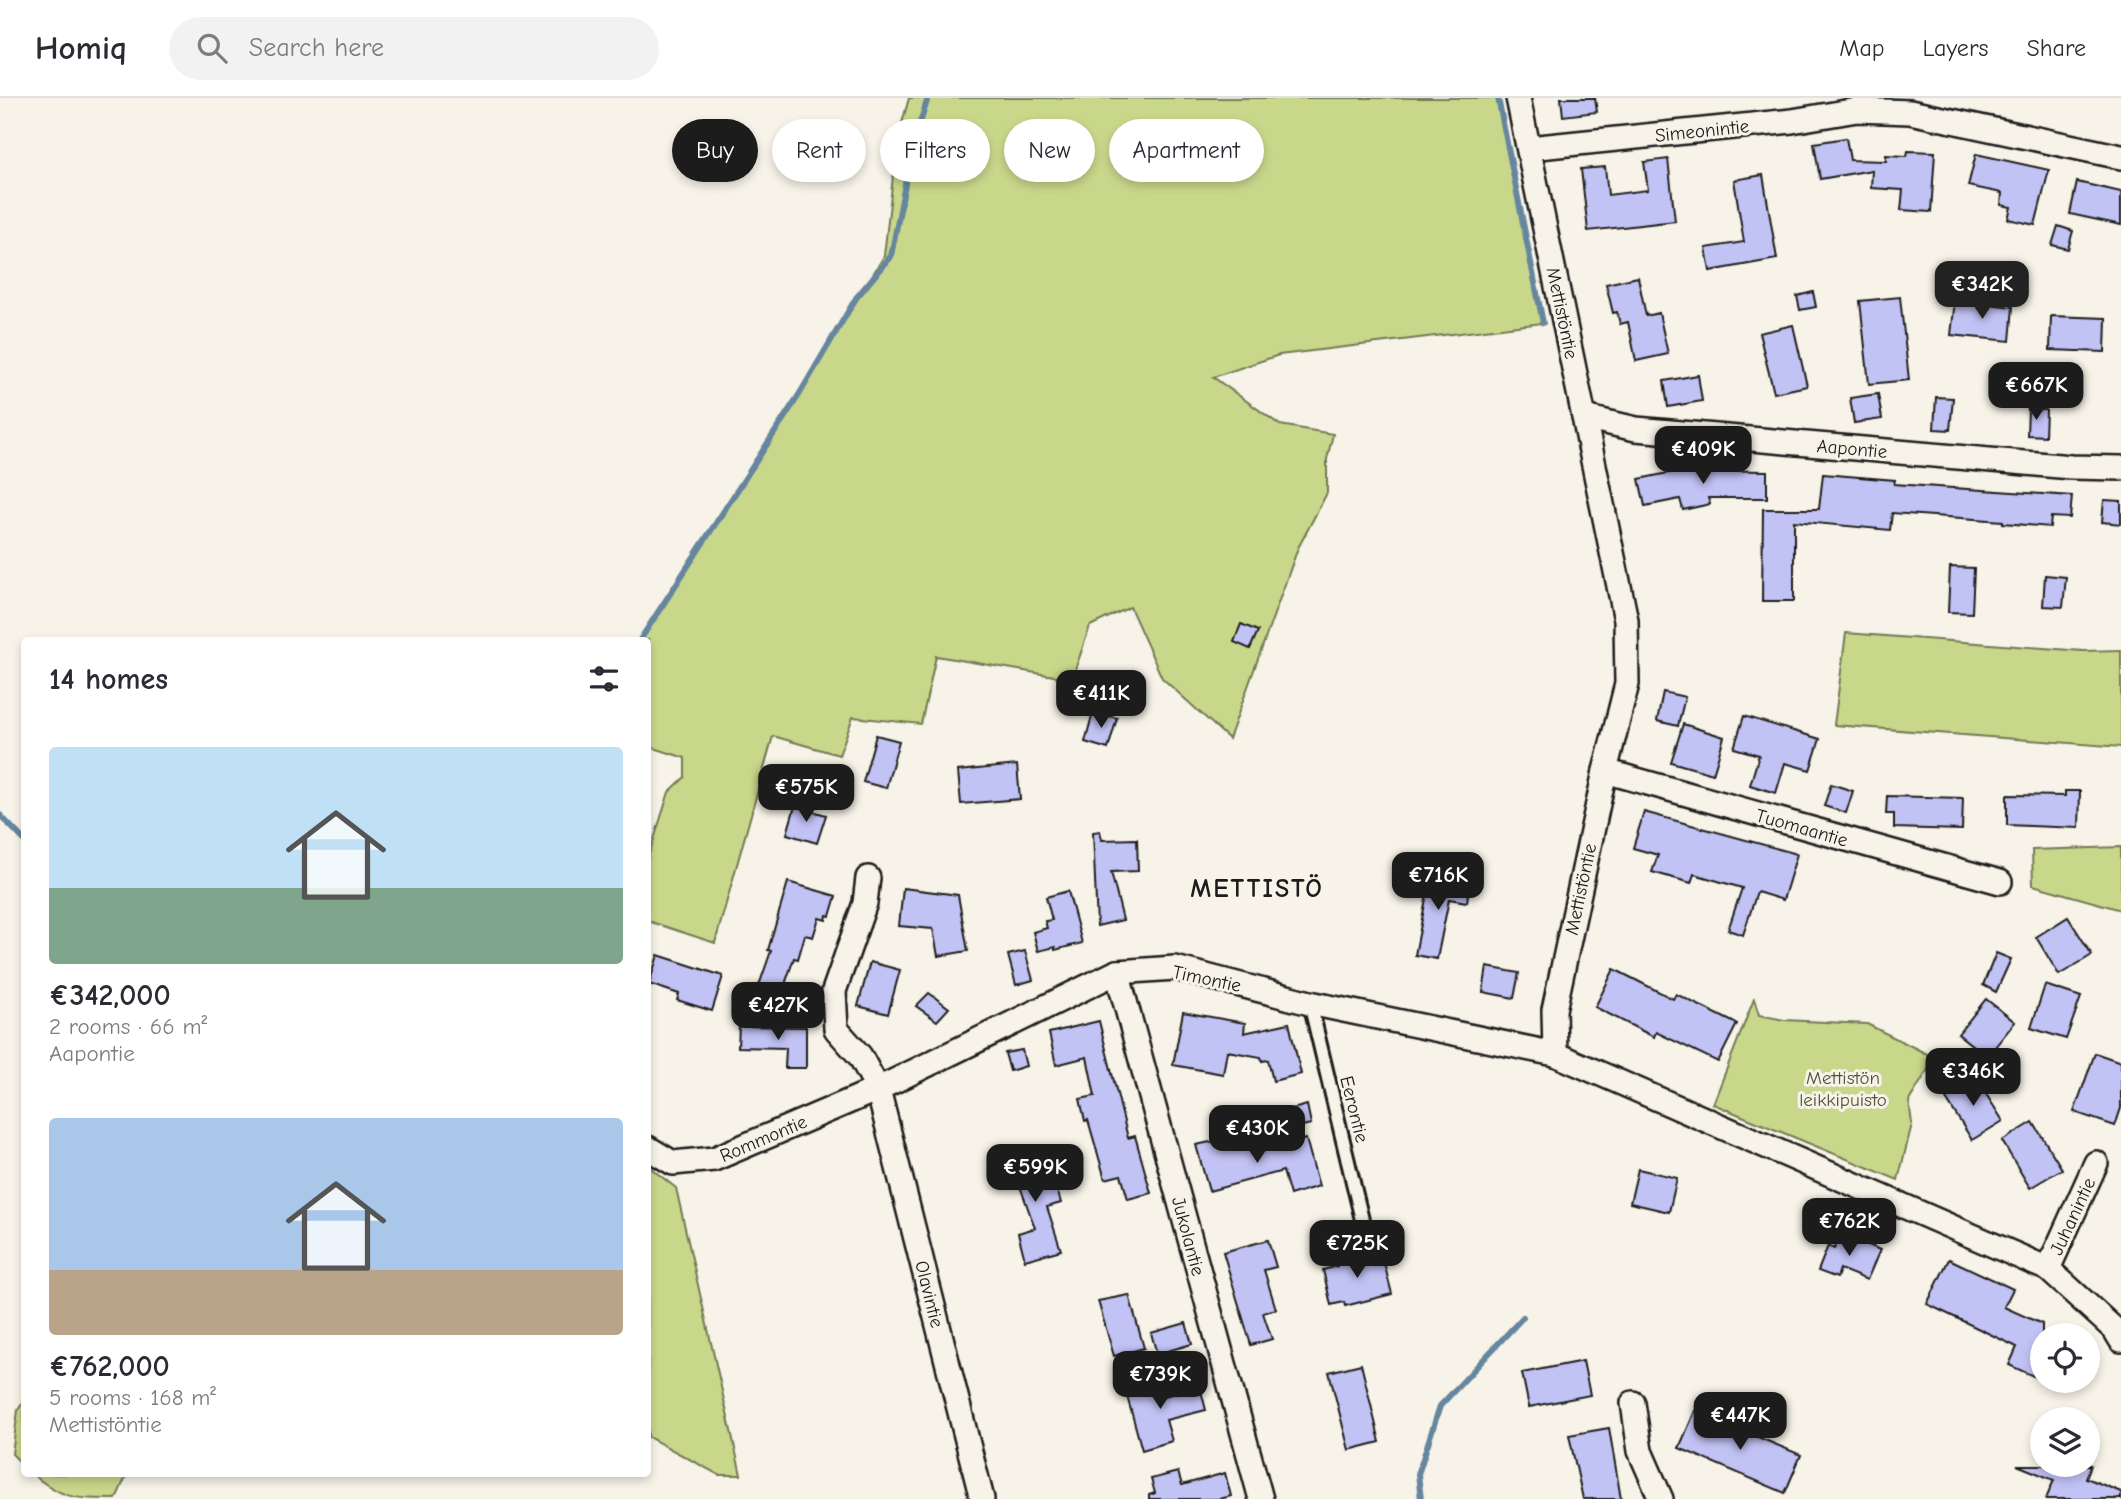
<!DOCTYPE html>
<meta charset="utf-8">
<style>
body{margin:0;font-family:"Comic Neue",sans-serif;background:#f2f2f3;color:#2b2b33;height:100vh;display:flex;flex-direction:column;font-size:26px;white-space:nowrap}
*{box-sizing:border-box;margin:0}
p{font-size:23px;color:#7c7c81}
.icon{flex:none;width:38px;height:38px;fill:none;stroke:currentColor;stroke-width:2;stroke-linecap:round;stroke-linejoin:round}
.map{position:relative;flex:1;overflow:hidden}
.panel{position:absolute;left:21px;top:539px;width:630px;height:840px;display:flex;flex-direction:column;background:#fff;border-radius:7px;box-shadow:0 4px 10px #0003}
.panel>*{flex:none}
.banner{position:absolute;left:672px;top:21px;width:665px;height:63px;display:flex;gap:14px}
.buttons{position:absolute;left:2030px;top:1225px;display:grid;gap:14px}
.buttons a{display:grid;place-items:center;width:70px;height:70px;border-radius:50%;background:#fff;box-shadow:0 4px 10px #0003;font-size:35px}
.price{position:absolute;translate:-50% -60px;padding:0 16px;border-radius:14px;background:#1c1c1c;color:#fff;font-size:23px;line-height:46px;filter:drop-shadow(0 2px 4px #0008)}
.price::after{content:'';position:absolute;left:50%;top:42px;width:21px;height:16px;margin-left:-10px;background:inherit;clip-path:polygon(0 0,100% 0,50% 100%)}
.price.selected{background:#222;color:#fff}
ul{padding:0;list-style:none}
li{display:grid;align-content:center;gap:14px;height:371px;padding:0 28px}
li span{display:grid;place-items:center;height:217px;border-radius:7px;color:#555}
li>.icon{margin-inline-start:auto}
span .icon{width:126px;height:126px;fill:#fffc;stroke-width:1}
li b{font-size:30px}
h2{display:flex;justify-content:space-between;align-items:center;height:84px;padding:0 28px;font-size:30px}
.tag{padding:0 24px;border-radius:32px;background:#fff;box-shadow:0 4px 10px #0003;font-size:24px;line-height:63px}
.tag.selected{background:#1c1c1c;color:#fff}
header{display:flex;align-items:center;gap:42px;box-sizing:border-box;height:98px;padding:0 35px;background:#fff;border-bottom:2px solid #e1e1e2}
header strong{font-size:33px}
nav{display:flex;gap:38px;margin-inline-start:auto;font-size:24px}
.search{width:490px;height:63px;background:#f2f2f3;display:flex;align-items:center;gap:18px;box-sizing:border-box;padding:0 24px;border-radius:38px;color:#7c7c81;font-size:26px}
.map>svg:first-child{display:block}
.green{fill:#c9d78b;stroke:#727a54;stroke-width:2}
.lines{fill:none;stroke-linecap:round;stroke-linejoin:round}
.stream{stroke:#65869e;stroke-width:6}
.building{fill:#c2c3f5;stroke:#1c1c1c;stroke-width:2}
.service-casing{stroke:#1c1c1c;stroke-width:18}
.minor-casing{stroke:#1c1c1c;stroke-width:28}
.service{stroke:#f7f3e8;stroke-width:12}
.minor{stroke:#f7f3e8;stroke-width:23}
.labels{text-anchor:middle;stroke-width:6;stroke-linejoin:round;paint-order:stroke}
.street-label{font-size:19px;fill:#1c1c1c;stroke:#f7f3e8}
.park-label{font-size:19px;fill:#50543d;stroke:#f7f3e8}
.district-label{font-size:26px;font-weight:bold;letter-spacing:2px;fill:#1c1c1c;stroke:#f7f3e8}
</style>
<header>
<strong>Homiq</strong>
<div class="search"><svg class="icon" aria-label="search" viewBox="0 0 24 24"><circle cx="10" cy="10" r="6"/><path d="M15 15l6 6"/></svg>Search here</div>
<nav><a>Map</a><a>Layers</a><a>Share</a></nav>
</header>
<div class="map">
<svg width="2121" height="1401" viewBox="0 0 2121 1401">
<rect width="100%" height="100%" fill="#f7f3e8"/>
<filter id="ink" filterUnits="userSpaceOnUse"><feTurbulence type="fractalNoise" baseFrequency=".0143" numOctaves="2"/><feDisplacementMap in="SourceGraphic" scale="14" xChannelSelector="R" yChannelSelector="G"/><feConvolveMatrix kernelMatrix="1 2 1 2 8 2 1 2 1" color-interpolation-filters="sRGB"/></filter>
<g filter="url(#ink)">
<g class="green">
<polygon points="909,0 1498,0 1543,225 1279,257 1213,279 1280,327 1333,336 1327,361 1327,395 1298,450 1229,641 1162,580 1130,509 1090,528 1072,581 936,558 921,626 853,619 839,657 773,638 715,845 648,823 648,760 669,694 685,679 685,660 648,648 648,542 640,542 799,297 884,158 897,43"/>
<polygon points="1846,535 2083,553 2121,552 2121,649 1834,627"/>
<polygon points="2121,749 2121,812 2033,787 2032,752"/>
<polygon points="1754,901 1759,917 1784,922 1867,926 1935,960 1909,1003 1912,1026 1898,1082 1713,1006"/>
<polygon points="648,1068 676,1090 741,1377 719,1377 648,1339"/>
<polygon points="24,1303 24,1368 12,1356 18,1312"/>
<path d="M32 1376H127L116 1401C75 1401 63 1401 32 1376Z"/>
</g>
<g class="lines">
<g class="stream">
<polyline points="1498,0 1543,225"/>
<polyline points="640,542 799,297 856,200 891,158 912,50 928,0"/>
<polyline points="0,717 24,742"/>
<polyline points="1421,1401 1418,1376 1440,1308 1523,1219"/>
</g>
</g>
<g class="building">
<polygon points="1561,0 1595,0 1597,14 1563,18"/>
<polygon points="1846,40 1850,62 1886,63 1886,57 1907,58 1908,53 1935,54 1931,114 1901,112 1903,92 1871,90 1872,72 1820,81 1814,45"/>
<polygon points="1976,56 2049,72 2035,127 2008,121 2011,109 2001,107 2002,95 1968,88"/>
<polygon points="1668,61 1675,123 1588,133 1581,71 1605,69 1608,97 1648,92 1644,64"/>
<polygon points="1763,77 1777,161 1710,173 1706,150 1744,144 1734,82"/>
<polygon points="2077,84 2121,94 2121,127 2070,116"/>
<polygon points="2058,128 2073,133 2068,151 2052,147"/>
<polygon points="1638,179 1646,218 1659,215 1668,256 1636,263 1628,224 1620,226 1617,214 1613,215 1606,186"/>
<polygon points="1813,194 1816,209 1800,212 1797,198"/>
<polygon points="1900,199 1909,282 1869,286 1860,203"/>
<polygon points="1955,202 2013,209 2010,243 1951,237"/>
<polygon points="2051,218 2106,220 2105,254 2050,252"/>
<polygon points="1793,227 1807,288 1774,295 1759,235"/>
<polygon points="1698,277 1702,303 1668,309 1664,283"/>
<polygon points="1878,296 1882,321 1854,325 1850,300"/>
<polygon points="1936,299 1953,300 1950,332 1934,331"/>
<polygon points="2028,311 2046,312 2045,338 2027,337"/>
<polygon points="1702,368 1703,372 1767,373 1767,400 1708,400 1710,406 1683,412 1680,401 1645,408 1639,381"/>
<polygon points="1823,376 1895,382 1894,386 2072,398 2070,420 2051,419 2050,429 2003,425 2003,423 1892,415 1890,432 1794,423 1794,503 1762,503 1763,411 1819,411"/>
<polygon points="2104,402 2121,403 2121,426 2102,424"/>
<polygon points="1950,469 1974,470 1972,515 1948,514"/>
<polygon points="2045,477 2066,479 2063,509 2043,508"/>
<polygon points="1241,526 1258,533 1250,551 1234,544"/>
<polygon points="1663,594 1685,599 1678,628 1657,623"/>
<polygon points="1093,614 1117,620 1108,651 1085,644"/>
<polygon points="1744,618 1820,641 1810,672 1785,665 1776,695 1750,687 1759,657 1734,650"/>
<polygon points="1683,626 1724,639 1713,676 1671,664"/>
<polygon points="876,637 899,643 886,690 863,684"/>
<polygon points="1017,667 1020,701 961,706 958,673"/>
<polygon points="1831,686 1853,693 1846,715 1824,708"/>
<polygon points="2065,693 2080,693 2079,730 2007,727 2007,697 2065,698"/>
<polygon points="1887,698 1963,700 1962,732 1894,730 1894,716 1886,716"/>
<polygon points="795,708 826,717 817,745 787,736"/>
<polygon points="1644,714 1797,756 1783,802 1757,794 1743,837 1728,832 1742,790 1694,776 1691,785 1652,774 1658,757 1633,750"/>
<polygon points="1100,733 1102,742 1137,741 1138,773 1111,774 1123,822 1097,828 1093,734"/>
<polygon points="1431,775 1470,783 1467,804 1449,801 1437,861 1415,857"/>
<polygon points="788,784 836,798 830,818 827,817 826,822 819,820 813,839 805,837 798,861 794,860 777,910 754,902 771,853 768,852"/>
<polygon points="903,790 958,797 968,853 938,858 933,831 899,828"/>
<polygon points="1068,793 1082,845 1055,852 1055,849 1038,853 1033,834 1047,830 1045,823 1052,822 1046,799"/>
<polygon points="2068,819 2092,857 2059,877 2036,839"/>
<polygon points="1025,853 1033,882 1016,887 1008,857"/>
<polygon points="1996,855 2011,861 1996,894 1983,887"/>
<polygon points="658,857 723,878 712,913 677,902 679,896 649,886"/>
<polygon points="870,864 900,872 888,916 858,908"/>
<polygon points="1487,869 1519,875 1514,900 1483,894"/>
<polygon points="1614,871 1673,901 1676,896 1737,926 1718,964 1656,934 1654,939 1595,909"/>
<polygon points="2045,887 2081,899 2066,941 2031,930"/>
<polygon points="929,895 949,910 937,923 916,908"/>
<polygon points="1986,901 2015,924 1987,959 1958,936"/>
<polygon points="1183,914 1245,925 1244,935 1289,925 1301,976 1273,983 1268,962 1262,963 1261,959 1227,953 1223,976 1173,967"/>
<polygon points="1099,923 1128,1040 1135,1038 1151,1095 1128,1101 1121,1077 1105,1081 1088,1022 1085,1023 1080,1001 1095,998 1087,959 1056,967 1049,935"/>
<polygon points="739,928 806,929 806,970 785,970 786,950 738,949"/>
<polygon points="1022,952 1026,968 1010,973 1005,955"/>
<polygon points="2095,955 2121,964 2121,1010 2115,1028 2074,1014"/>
<polygon points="1974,977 2003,1023 1972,1042 1943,996"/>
<polygon points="1307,1007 1311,1026 1293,1030 1289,1012"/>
<polygon points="2033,1024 2062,1071 2030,1090 2002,1043"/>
<polygon points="1234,1039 1238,1052 1250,1049 1252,1056 1306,1041 1319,1088 1290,1097 1283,1073 1209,1093 1196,1047"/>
<polygon points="1047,1058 1061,1105 1047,1109 1061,1152 1025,1162 1018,1135 1035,1130 1020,1088 1002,1090 996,1072"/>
<polygon points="1638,1071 1677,1080 1669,1114 1630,1105"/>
<polygon points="1842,1135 1880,1152 1867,1182 1840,1171 1837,1180 1818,1173 1828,1148 1834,1151"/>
<polygon points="1268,1142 1276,1169 1264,1172 1276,1211 1263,1215 1272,1241 1251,1247 1223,1154"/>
<polygon points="1362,1156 1364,1161 1382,1157 1392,1196 1345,1208 1344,1204 1331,1207 1323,1172 1337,1168 1336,1163"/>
<polygon points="1949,1161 2013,1191 2004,1209 2042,1226 2042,1282 2009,1267 2017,1249 1927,1206"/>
<polygon points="1129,1197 1144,1250 1114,1258 1098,1203"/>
<polygon points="1186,1225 1192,1246 1157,1256 1151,1235"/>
<polygon points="1583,1263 1590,1297 1529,1309 1522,1275"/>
<polygon points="1361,1266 1380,1344 1349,1352 1329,1274"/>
<polygon points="1155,1283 1160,1299 1200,1289 1206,1312 1166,1322 1172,1343 1142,1352 1125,1291"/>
<polygon points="1695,1313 1801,1357 1785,1395 1679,1350"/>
<polygon points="1609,1330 1621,1401 1583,1401 1569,1337"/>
<polygon points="2017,1367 2091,1367 2086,1380 2121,1394 2121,1401 2046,1401 2054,1382"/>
<polygon points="1178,1374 1182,1387 1225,1375 1231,1398 1220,1401 1149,1401 1149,1397 1155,1395 1151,1381"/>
</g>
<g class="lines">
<g class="service-casing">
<polyline id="service" points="1310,905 1363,1126"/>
</g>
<g class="minor-casing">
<g id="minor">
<polyline points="1518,0 1626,522 1627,586 1605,673 1554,912 1555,956 2048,1171 2115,1232 2121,1242"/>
<polyline points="1529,50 1792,23 1857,12 1910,14 2121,59"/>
<polyline points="1584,319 1636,331 2071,369 2121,370"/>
<polyline points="1605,673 2000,784"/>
<polyline points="868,780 865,805 834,893 836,931 860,958 878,991 982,1401"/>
<polyline points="1117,874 1261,1401"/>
<polyline points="648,1050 673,1065 714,1061 878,991 1117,874 1175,870 1310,905 1555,956"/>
<polyline points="2048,1171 2096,1065"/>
<polyline points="1633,1305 1640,1353 1661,1401"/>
</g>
</g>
<use href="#service" class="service"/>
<use href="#minor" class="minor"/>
</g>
</g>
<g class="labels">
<g class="street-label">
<text transform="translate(1702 32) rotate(-6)" y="7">Simeonintie</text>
<text transform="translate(1563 215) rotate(78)" y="7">Mettistöntie</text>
<text transform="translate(1852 350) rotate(5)" y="7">Aapontie</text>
<text transform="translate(1802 729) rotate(16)" y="7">Tuomaantie</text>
<text transform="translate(1580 791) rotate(-78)" y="7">Mettistöntie</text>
<text transform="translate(1207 880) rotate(12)" y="7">Timontie</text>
<text transform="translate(1355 1011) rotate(76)" y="7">Eerontie</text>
<text transform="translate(763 1040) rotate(-23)" y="7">Rommontie</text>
<text transform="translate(2072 1118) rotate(-65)" y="7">Juhanintie</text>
<text transform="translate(1189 1138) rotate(75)" y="7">Jukolantie</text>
<text transform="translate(930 1196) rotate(76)" y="7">Olavintie</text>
</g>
<g class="park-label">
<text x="1843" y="986">Mettistön<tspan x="1843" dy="22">leikkipuisto</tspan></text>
</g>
<g class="district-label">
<text x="1257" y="799">METTISTÖ</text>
</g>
</g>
</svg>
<div class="buttons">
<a><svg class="icon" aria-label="locate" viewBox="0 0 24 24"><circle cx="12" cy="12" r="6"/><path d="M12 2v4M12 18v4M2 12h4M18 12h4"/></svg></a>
<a><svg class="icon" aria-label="layers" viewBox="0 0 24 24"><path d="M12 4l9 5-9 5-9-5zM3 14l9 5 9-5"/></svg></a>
</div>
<b class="price selected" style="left:1982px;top:223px">€342K</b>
<b class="price" style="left:2036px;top:324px">€667K</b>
<b class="price" style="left:1703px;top:388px">€409K</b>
<b class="price" style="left:1101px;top:632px">€411K</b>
<b class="price" style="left:806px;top:726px">€575K</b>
<b class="price" style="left:1438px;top:814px">€716K</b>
<b class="price" style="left:778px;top:944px">€427K</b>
<b class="price" style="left:1973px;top:1010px">€346K</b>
<b class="price" style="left:1257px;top:1067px">€430K</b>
<b class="price" style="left:1035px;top:1106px">€599K</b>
<b class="price" style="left:1849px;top:1160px">€762K</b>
<b class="price" style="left:1357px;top:1182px">€725K</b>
<b class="price" style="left:1160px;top:1313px">€739K</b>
<b class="price" style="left:1740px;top:1354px">€447K</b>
<div class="banner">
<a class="tag selected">Buy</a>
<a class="tag">Rent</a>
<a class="tag">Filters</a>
<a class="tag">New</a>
<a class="tag">Apartment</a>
</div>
<section class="panel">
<h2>14 homes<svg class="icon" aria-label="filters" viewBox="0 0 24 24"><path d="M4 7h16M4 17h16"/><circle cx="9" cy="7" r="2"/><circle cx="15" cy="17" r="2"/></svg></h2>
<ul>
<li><span style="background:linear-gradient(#bfe0f5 65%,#7fa58c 0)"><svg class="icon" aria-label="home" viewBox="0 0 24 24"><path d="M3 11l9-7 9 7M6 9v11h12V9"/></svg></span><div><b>€342,000</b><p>2 rooms · 66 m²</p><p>Aapontie</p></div></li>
<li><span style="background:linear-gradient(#a9c7e8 70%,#b9a48a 0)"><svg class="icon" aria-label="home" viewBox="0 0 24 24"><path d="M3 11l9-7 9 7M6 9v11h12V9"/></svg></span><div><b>€762,000</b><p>5 rooms · 168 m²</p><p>Mettistöntie</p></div></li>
</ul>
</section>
</div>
